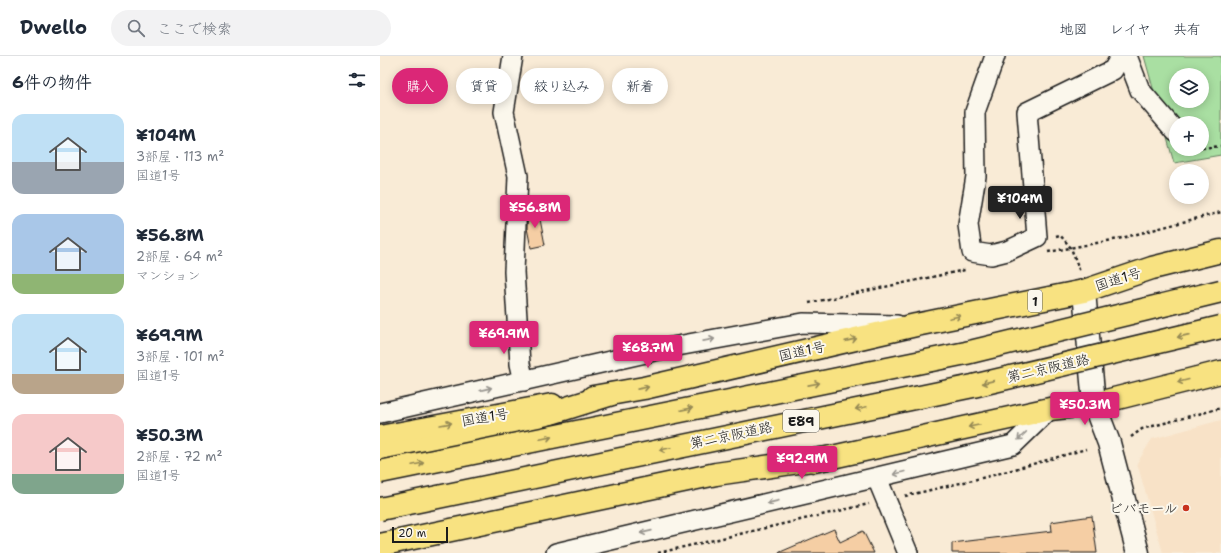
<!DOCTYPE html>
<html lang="ja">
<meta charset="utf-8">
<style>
body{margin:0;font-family:"Shantell Sans","Klee One",sans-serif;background:#f2f2f3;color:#1f2937;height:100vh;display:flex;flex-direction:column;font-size:15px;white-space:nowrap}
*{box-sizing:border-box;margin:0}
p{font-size:13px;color:#747a83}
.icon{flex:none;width:22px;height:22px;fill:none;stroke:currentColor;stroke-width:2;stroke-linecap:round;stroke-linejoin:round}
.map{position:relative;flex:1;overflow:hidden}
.side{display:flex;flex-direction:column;background:#fff;width:380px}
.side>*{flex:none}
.top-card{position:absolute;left:12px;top:12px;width:380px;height:36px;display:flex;gap:8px}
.controls{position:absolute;left:789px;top:12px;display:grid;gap:8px}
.controls a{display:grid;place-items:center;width:40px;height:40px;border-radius:50%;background:#fff;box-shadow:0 2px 10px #0003;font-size:20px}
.scale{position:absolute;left:12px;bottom:10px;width:56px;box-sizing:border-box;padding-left:4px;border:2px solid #1c1c1c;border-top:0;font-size:11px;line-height:14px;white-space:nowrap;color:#1c1c1c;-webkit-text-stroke:3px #fbf7ec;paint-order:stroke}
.price{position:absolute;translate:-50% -34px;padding:0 9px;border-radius:4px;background:#db2777;color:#fff;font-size:13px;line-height:26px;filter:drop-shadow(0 1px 2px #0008)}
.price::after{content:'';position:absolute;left:50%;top:24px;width:12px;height:9px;margin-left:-6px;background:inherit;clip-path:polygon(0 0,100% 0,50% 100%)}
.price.on{background:#222;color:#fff}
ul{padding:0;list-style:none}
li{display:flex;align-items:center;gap:12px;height:100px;padding:0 12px}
li span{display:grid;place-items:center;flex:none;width:112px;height:80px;border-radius:12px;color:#555}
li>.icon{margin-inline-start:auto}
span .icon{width:48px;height:48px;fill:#fffc;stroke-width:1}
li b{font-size:17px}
h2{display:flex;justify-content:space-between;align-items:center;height:48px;padding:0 12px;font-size:17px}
.tag{padding:0 14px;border-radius:18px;background:#fff;box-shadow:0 2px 10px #0003;font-size:14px;line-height:36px}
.tag.on{background:#db2777;color:#fff}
header{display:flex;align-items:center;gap:24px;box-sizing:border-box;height:56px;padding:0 20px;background:#fff;border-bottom:1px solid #e0e1e3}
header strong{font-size:19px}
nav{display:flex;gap:22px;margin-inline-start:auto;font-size:14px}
.search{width:280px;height:36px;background:#f2f2f3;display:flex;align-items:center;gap:10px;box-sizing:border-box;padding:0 14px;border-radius:22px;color:#747a83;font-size:15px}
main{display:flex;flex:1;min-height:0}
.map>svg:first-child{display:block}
.built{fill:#f8e2c7}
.green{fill:#a9dfa2;stroke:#627e5f;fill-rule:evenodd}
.building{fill:#f5cea4;stroke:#1c1c1c}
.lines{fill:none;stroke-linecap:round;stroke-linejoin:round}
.minor-casing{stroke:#1c1c1c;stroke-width:22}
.tertiary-casing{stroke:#1c1c1c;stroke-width:25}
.trunk-casing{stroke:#1c1c1c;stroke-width:25}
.motorway-casing{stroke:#1c1c1c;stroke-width:25}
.path{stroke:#1c1c1c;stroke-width:2.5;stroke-dasharray:3 3;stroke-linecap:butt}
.minor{stroke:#fbf7ec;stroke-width:19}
.tertiary{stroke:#fbf7ec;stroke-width:22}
.trunk{stroke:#f8e281;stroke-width:22}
.motorway{stroke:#f8e281;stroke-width:22}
.motorway-bridge-casing{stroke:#1c1c1c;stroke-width:25;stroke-linecap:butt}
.motorway-bridge{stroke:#f8e281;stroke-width:22}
.oneway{stroke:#958954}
.oneway2{stroke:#97948e}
.poi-dot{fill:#c8321e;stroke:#fbf7ec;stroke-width:1.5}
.labels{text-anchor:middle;stroke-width:4;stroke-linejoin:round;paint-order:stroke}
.shield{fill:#fbf7ec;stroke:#5f5e5a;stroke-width:1}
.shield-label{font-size:13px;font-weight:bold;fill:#1c1c1c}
.street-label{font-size:14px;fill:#1c1c1c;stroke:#fbf7ec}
.poi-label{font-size:14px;fill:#1c1c1c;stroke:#fbf7ec;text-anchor:end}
</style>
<header>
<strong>Dwello</strong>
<div class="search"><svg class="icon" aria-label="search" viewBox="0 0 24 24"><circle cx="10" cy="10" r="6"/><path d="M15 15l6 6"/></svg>ここで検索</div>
<nav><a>地図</a><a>レイヤ</a><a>共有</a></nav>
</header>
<main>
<section class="side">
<h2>6件の物件<svg class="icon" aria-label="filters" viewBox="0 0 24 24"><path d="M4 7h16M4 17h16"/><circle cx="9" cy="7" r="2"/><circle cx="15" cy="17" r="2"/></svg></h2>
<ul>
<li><span style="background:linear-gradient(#bfe0f5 60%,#9aa5b1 0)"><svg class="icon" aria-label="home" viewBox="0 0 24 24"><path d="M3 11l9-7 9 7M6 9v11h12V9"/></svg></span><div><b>¥104M</b><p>3部屋 · 113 m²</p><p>国道1号</p></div></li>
<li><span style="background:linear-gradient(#a9c7e8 75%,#8fb573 0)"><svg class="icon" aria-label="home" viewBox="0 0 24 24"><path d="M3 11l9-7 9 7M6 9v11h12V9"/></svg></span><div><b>¥56.8M</b><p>2部屋 · 64 m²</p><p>マンション</p></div></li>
<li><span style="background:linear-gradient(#bfe0f5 75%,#b9a48a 0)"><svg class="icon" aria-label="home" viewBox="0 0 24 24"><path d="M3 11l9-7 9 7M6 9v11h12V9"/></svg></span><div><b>¥69.9M</b><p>3部屋 · 101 m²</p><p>国道1号</p></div></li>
<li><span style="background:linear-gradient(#f6c9c9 75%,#7fa58c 0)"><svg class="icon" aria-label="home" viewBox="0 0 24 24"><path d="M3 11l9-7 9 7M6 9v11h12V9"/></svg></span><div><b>¥50.3M</b><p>2部屋 · 72 m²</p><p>国道1号</p></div></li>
</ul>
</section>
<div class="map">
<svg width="841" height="497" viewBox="0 0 841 497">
<rect width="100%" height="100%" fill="#f9ebd6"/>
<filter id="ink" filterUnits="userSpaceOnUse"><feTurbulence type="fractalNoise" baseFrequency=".025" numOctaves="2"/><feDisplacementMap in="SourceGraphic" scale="8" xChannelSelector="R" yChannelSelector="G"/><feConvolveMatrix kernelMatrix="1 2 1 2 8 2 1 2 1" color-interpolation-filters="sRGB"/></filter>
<g filter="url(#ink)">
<polygon class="built" points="841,364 841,497 783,497 757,407 772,383"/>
<path class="green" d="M764 0H841V99L794 107ZM796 19H822V45H796ZM796 67H822V93H796Z"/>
<g class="building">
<polygon points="158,153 165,189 151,192 147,172 148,155"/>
<polygon points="712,460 717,497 572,497 572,487 672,475 671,466"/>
<polygon points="454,473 460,486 483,475 494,497 398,497"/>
</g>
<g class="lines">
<g class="minor-casing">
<g id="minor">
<polyline points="133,0 124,56 138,120 134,216 140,308 144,325"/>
<polyline points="615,0 595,56 596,120 588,169 592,196 611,199 627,195 657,181 647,56 733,14 741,0"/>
<polyline points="747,0 760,34 796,76"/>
<polyline points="0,357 292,291 423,267 517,269"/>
<polyline points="497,422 528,497"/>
<polyline points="176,497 633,389 670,353"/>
</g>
</g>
<g class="tertiary-casing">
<polyline id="tertiary" points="704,235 714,348 729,387 758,497"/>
</g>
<g class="trunk-casing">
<g id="trunk">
<polyline points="213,341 264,332 536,269 704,235 772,212 841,195"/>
<polyline points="0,381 172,349"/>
<polyline points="434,405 670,353 714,348 841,316"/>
</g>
</g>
<g class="motorway-casing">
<g id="motorway">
<polyline points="0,401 113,375 232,338"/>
<polyline points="0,489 336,418 453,401"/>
</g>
</g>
<g class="path">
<polyline points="822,92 841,90"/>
<polyline points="676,180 680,179 691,192 700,216"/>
<polyline points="668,196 738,183 841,156"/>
<polyline points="429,247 585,214"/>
<polyline points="751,381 762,373 841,352"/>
<polyline points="525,440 610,420 706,393"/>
<polyline points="278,497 489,448"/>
</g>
<use href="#minor" class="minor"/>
<use href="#tertiary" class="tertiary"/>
<use href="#trunk" class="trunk"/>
<use href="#motorway" class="motorway"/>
<g class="motorway-bridge-casing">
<g id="motorway-bridge">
<polyline points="0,416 586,297 841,235"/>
<polyline points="0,453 593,330 841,271"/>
</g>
</g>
<use href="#motorway-bridge" class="motorway-bridge"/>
</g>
<defs><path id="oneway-shaft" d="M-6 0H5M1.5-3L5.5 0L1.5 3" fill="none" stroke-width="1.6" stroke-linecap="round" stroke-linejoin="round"/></defs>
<g class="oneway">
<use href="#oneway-shaft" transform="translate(575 261) rotate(-12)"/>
<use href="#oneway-shaft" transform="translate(803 280) rotate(167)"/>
<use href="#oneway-shaft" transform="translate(471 284) rotate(-13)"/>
<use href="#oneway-shaft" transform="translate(803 325) rotate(166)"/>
<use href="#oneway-shaft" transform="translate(608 326) rotate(167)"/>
<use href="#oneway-shaft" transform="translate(434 328) rotate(-11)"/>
<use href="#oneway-shaft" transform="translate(263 332) rotate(-11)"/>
<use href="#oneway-shaft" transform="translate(481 352) rotate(168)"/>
<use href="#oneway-shaft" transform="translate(307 353) rotate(-11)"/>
<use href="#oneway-shaft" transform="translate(66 368) rotate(-10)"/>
<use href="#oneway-shaft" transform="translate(594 370) rotate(168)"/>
<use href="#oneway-shaft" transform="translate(166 382) rotate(-12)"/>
<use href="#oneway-shaft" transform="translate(285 393) rotate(168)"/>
<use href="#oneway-shaft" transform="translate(38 408) rotate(-12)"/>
</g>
<g class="oneway2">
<use href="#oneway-shaft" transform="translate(329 284) rotate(-11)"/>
<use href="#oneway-shaft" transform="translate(106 333) rotate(-13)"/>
<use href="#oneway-shaft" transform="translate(642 380) rotate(136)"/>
<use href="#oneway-shaft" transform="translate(519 417) rotate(166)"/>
<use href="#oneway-shaft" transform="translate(393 446) rotate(167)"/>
<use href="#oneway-shaft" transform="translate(266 476) rotate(167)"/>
</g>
</g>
<circle class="poi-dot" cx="806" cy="452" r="4"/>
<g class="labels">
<g class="shield">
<rect x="648" y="234" width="14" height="22" rx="3"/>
<rect x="403" y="354" width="36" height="22" rx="3"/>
</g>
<g class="shield-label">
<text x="655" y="250">1</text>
<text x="421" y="370">E89</text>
</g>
<g class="street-label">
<text transform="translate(738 223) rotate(-18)" y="5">国道1号</text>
<text transform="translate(422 295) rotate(-13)" y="5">国道1号</text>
<text transform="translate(668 312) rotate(-13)" y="5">第二京阪道路</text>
<text transform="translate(105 361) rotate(-10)" y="5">国道1号</text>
<text transform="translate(351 379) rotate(-12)" y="5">第二京阪道路</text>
</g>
<g class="poi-label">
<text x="798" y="457">ビバモール</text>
</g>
</g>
</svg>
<div class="controls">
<a><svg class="icon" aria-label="layers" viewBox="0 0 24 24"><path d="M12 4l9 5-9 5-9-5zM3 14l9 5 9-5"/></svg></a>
<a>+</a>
<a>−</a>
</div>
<div class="scale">20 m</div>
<b class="price on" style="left:640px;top:164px">¥104M</b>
<b class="price" style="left:155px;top:173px">¥56.8M</b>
<b class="price" style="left:124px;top:299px">¥69.9M</b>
<b class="price" style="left:268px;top:313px">¥68.7M</b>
<b class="price" style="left:705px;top:370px">¥50.3M</b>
<b class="price" style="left:422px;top:424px">¥92.9M</b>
<div class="top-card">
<a class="tag on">購入</a>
<a class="tag">賃貸</a>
<a class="tag">絞り込み</a>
<a class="tag">新着</a>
</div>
</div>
</main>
